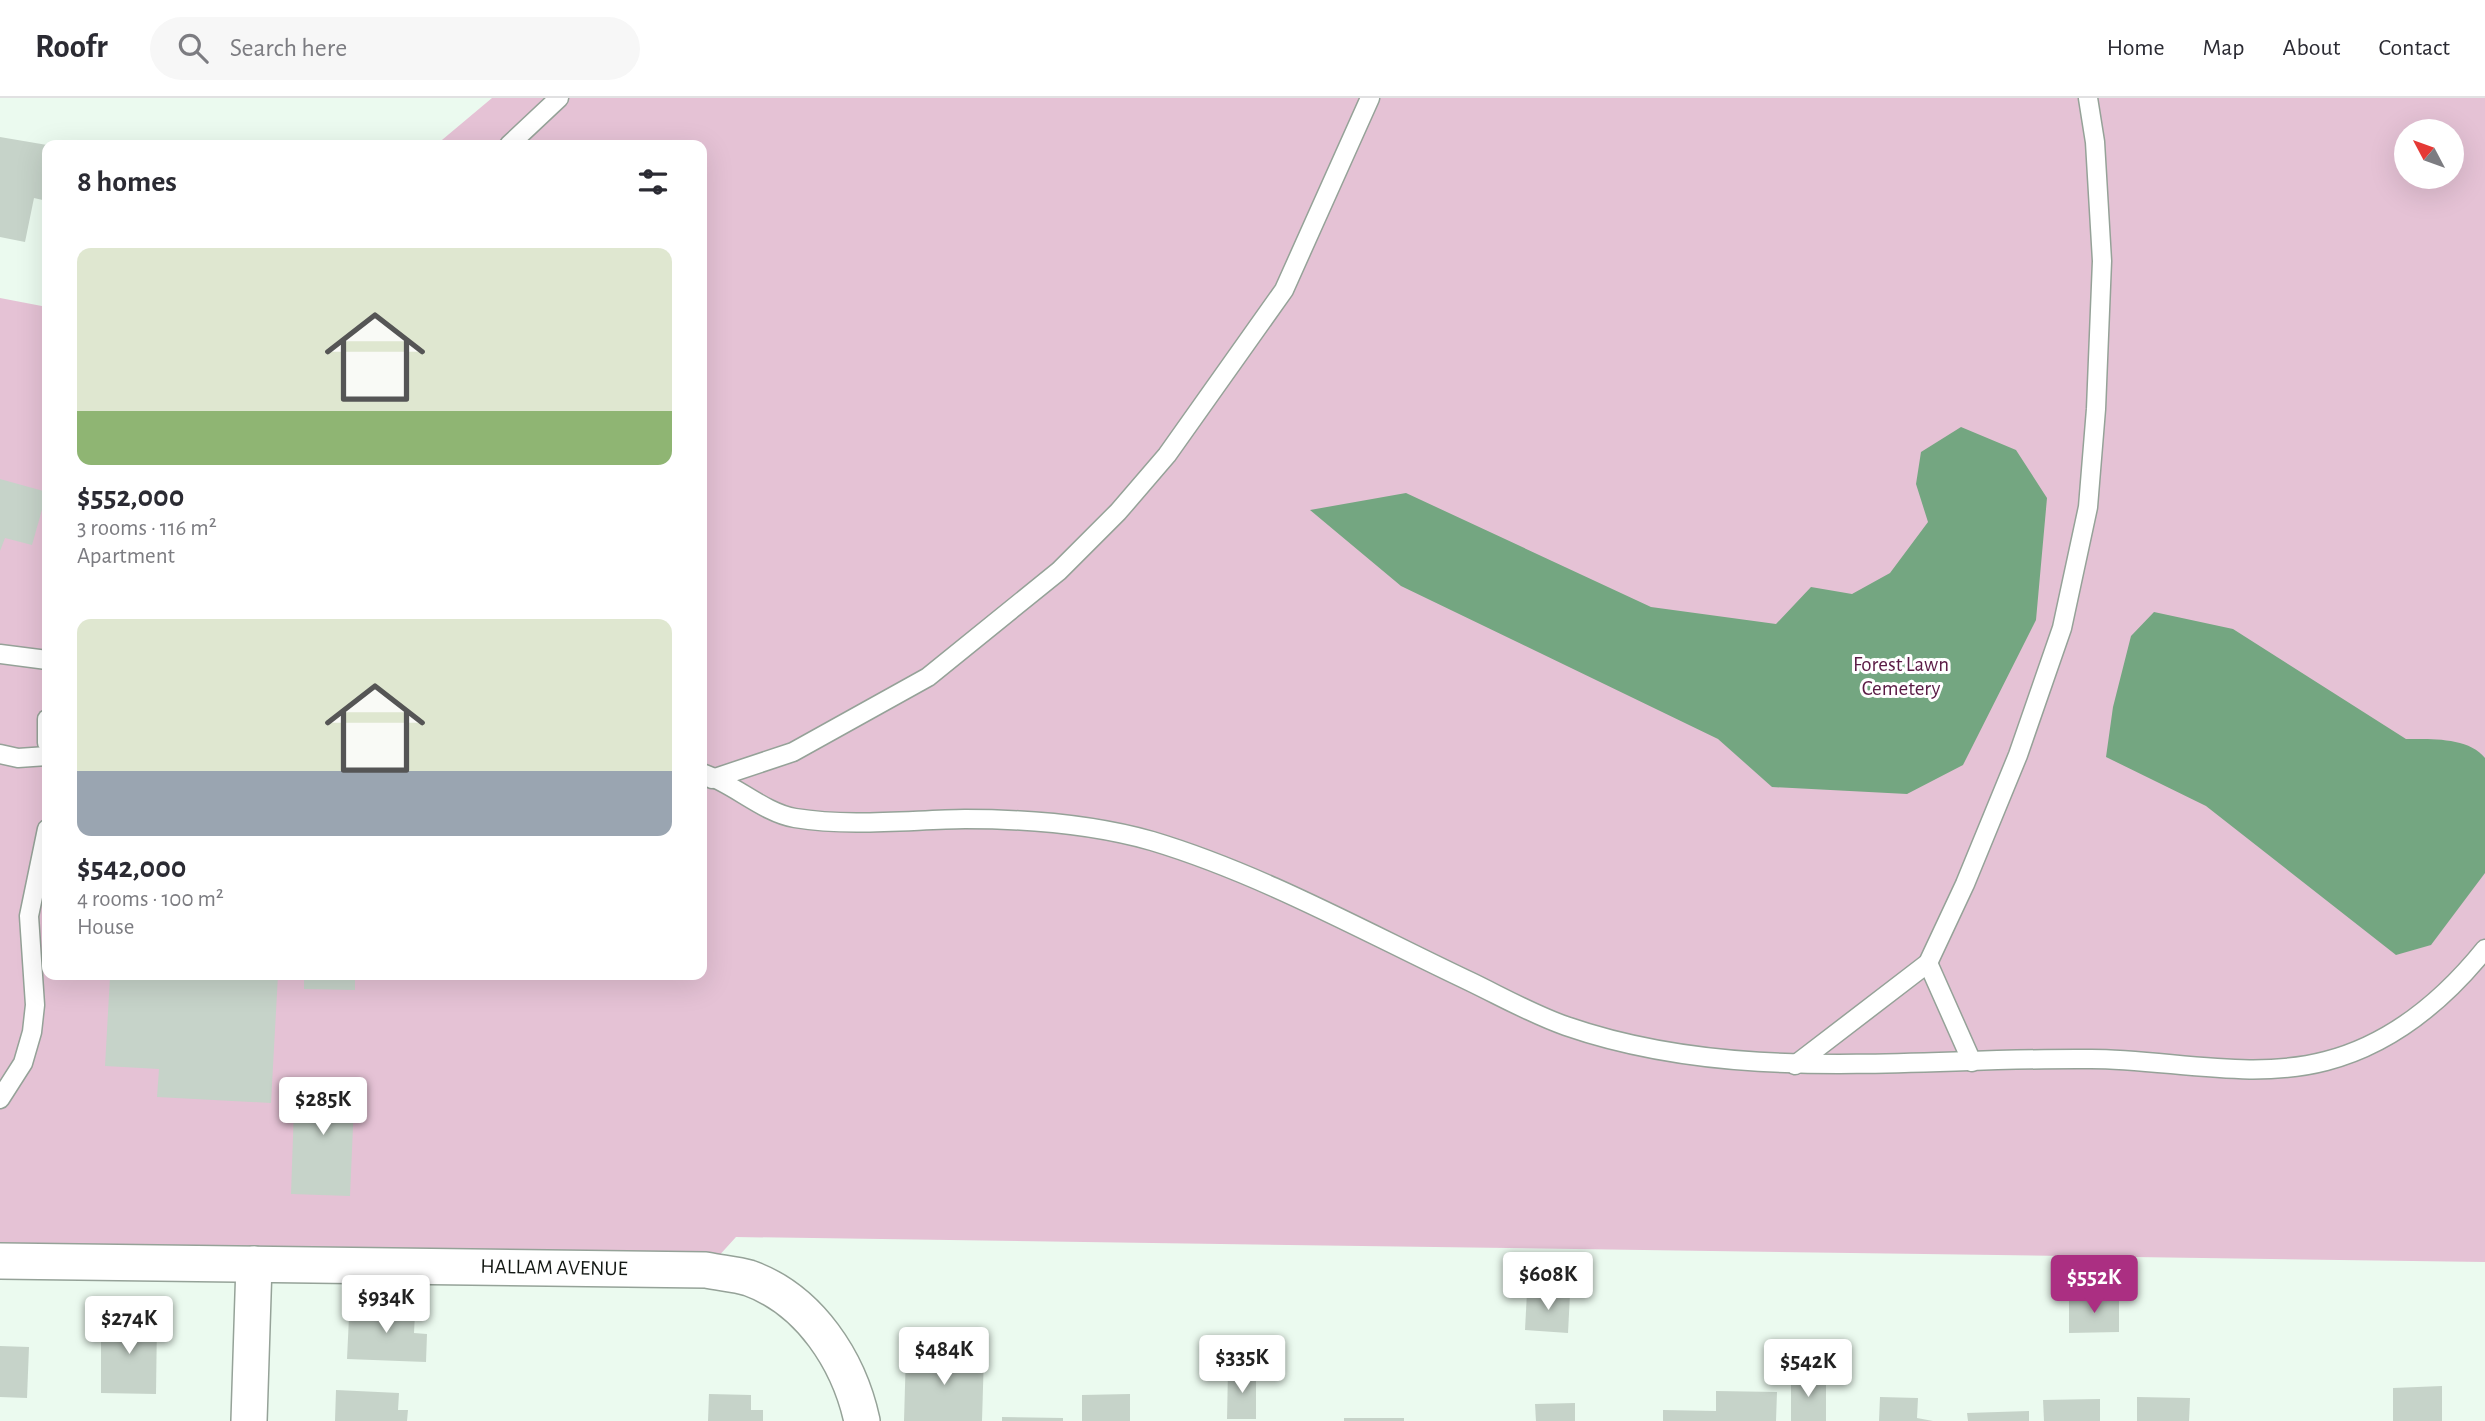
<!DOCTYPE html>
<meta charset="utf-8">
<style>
body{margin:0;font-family:"Alegreya Sans",sans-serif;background:#f7f7f7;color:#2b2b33;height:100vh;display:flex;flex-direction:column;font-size:26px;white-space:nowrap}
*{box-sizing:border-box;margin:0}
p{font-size:23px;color:#7c7c81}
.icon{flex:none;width:38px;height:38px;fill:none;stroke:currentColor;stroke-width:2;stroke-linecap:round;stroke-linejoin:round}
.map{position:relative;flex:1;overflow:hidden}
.drawer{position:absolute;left:42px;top:42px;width:665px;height:840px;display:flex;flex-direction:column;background:#fff;border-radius:14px;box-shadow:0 7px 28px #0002}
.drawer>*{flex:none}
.needle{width:46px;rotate:311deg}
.controls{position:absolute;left:2394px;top:21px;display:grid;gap:14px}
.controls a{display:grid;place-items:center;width:70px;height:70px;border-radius:50%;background:#fff;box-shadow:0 7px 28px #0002;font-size:35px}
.price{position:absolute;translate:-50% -60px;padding:0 16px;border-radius:7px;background:#fff;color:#222;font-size:23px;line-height:46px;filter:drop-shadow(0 2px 4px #0008)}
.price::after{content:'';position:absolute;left:50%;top:42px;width:21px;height:16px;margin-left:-10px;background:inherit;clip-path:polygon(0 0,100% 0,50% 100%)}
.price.selected{background:#ab2f82;color:#fff}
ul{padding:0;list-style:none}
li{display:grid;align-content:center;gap:14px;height:371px;padding:0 35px}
li span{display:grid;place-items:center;height:217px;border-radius:14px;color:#555}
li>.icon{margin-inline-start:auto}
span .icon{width:126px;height:126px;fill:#fffc;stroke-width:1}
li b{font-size:30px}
h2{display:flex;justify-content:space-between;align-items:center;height:84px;padding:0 35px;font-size:30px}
header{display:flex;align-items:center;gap:42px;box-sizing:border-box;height:98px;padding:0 35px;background:#fff;border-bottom:2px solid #e1e1e2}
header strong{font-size:33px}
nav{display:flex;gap:38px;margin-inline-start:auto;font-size:24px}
.search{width:490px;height:63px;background:#f7f7f7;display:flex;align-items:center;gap:18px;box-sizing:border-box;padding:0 24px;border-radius:38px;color:#7c7c81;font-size:26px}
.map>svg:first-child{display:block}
.green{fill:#e5c2d5;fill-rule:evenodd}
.water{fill:#74a681}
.building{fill:#c6d3c9}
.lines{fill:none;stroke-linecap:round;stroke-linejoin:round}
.service-casing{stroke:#95a298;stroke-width:21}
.minor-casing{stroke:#95a298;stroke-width:38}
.service{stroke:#fff;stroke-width:18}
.minor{stroke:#fff;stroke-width:35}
.labels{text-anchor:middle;stroke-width:6;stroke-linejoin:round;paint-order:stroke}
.park-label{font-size:21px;fill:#5b1b45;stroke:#fff}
.street-label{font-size:21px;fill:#131814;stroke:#fff}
</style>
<header>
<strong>Roofr</strong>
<div class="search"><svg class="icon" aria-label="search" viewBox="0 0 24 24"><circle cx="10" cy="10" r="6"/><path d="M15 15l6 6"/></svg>Search here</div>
<nav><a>Home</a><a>Map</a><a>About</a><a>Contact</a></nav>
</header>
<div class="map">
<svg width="2485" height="1323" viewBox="0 0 2485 1323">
<rect width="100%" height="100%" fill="#ebfaef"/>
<path class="green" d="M492 0H2485V1164L736 1139 706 1172 0 1163V200L47 209V877H702V47H436ZM2406 33H2452V79H2406Z"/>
<g class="water">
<polygon points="1961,329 2016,352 2047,400 2036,522 1963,667 1907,696 1772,689 1718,641 1401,488 1310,412 1406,395 1651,509 1776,526 1811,489 1852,496 1890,475 1928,424 1916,386 1921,354"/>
<path d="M2154 514 2233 531 2406 641C2430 641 2469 639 2485 660V775L2431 847 2396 857 2206 708 2106 659 2113 609 2131 538Z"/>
</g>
<g class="building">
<polygon points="0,39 47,47 47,103 34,100 25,144 0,139"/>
<polygon points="0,381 47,394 32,447 5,440 0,453"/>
<polygon points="167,877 278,877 271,1005 157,999 159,971 105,968 110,879 167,882"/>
<polygon points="304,877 355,877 355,892 304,891"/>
<polygon points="295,981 355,983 350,1098 291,1096"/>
<polygon points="1527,1194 1570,1196 1568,1235 1525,1232"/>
<polygon points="2119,1199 2119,1234 2069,1235 2069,1200"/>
<polygon points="368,1202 396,1203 396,1214 415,1215 414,1235 427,1236 426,1264 347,1261 349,1219 367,1220"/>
<polygon points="101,1221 157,1221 156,1296 101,1295"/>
<polygon points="0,1248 29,1249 27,1300 0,1299"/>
<polygon points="906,1254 984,1256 982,1323 904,1323"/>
<polygon points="1228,1272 1256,1272 1256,1321 1227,1321"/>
<rect x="1791" y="1279" width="35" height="44"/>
<polygon points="2442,1288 2442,1323 2393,1323 2393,1290"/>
<polygon points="336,1292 399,1295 398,1312 408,1312 407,1323 335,1323"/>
<polygon points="1716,1293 1777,1294 1776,1323 1663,1323 1663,1312 1716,1313"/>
<polygon points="709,1296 751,1297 751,1312 763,1312 763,1323 708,1323"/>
<polygon points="1130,1296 1130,1323 1082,1323 1082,1297"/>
<polygon points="1880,1299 1918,1300 1917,1320 1933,1323 1879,1323"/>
<polygon points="2137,1299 2190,1300 2189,1323 2137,1323"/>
<polygon points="2100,1301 2100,1323 2044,1323 2043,1302"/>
<polygon points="1575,1305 1575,1323 1536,1323 1535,1306"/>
<polygon points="2029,1313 2029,1323 1968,1323 1967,1315"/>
<polygon points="1002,1319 1063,1320 1063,1323 1002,1323"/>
<rect x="1344" y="1320" width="60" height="3"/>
</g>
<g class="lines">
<g class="service-casing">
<g id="service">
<polyline points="509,47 559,0"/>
<polyline points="0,556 47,562"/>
<polyline points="47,621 47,645"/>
<polyline points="0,656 18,660 47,658"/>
<path d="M702 675C733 685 764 715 795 720 851 729 908 722 965 721 1027 721 1092 726 1152 743 1262 776 1367 835 1471 884 1502 899 1534 917 1566 928 1736 987 1915 959 2091 961 2168 961 2250 983 2326 963 2392 946 2443 903 2485 851"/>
<polyline points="712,681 793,654 928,579 1059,473 1118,414 1167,357 1284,192 1370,0"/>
<polyline points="1928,865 1972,964"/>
<polyline points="1795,967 1928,865 1965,786 2018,657 2062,530 2088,409 2096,311 2102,163 2095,44 2088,0"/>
<polyline points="0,1001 23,965 32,934 35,907 29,818 47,731"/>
</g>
</g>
<g class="minor-casing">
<g id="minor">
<path d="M0 1163 706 1172C720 1175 736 1176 749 1180 810 1202 849 1263 862 1323"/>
<polyline points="249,1323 254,1166"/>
</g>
</g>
<use href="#service" class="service"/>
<use href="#minor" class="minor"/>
</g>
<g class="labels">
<g class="park-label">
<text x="1901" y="573">Forest Lawn<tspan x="1901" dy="24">Cemetery</tspan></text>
</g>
<g class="street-label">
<text transform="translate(554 1169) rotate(1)" y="7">HALLAM AVENUE</text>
</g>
</g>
</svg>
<div class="controls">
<a><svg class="needle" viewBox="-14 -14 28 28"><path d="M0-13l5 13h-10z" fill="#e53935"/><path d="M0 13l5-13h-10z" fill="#7c7c81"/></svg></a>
</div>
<b class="price" style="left:323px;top:1039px">$285K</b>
<b class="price" style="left:1548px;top:1214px">$608K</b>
<b class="price selected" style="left:2094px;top:1217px">$552K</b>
<b class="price" style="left:386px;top:1237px">$934K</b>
<b class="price" style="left:129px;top:1258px">$274K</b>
<b class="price" style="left:944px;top:1289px">$484K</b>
<b class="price" style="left:1242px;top:1297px">$335K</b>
<b class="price" style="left:1808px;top:1301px">$542K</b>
<section class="drawer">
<h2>8 homes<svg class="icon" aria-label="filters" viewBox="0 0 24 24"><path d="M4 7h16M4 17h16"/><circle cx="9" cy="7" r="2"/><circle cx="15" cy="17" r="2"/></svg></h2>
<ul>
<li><span style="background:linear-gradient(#dfe7d0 75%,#8fb573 0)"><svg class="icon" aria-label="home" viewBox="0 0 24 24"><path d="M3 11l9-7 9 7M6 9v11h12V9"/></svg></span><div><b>$552,000</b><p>3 rooms · 116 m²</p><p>Apartment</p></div></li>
<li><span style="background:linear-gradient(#dfe7d0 70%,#9aa5b1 0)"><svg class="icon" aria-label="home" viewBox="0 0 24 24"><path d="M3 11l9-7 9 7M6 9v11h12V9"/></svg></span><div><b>$542,000</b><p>4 rooms · 100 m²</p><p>House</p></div></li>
</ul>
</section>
</div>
